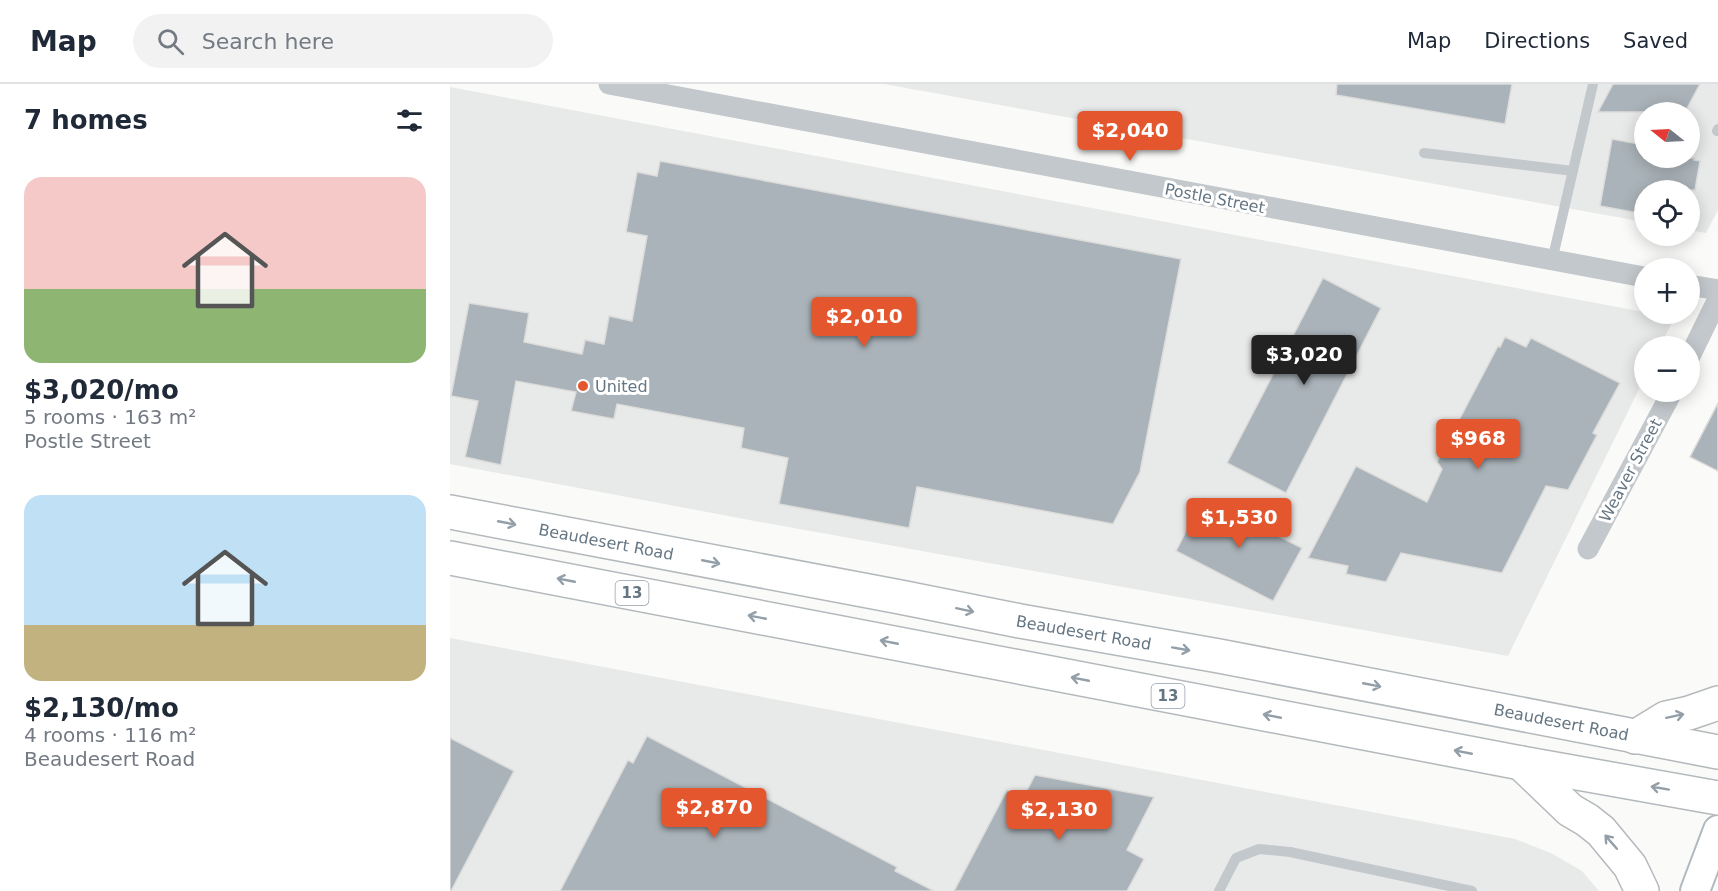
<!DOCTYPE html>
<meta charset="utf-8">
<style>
body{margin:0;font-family:"DejaVu Sans",sans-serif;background:#f2f2f3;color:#1f2937;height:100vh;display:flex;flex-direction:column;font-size:22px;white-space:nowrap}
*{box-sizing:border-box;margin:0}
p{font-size:20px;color:#747a83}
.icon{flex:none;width:33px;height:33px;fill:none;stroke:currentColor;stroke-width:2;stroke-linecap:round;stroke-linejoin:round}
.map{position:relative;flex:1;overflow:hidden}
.side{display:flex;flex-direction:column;background:#fff;width:450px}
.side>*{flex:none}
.needle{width:39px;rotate:288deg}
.buttons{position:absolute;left:1184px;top:18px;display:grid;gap:12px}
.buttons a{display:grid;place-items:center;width:66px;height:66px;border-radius:50%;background:#fff;box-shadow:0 3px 15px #0003;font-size:30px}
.price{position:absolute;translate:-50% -51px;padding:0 14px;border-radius:6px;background:#e4572e;color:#fff;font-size:20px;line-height:39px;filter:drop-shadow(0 2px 3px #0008)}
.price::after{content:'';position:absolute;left:50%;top:36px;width:18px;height:14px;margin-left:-9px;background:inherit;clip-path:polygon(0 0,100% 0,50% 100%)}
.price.on{background:#222;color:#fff}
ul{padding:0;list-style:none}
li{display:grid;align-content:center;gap:12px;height:318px;padding:0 24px}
li span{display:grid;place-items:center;height:186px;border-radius:18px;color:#555}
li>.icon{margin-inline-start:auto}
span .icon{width:108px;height:108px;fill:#fffc;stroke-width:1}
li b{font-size:26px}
h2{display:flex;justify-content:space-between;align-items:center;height:72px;padding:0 24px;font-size:26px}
header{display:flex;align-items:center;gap:36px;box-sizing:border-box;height:84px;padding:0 30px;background:#fff;border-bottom:2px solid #e0e1e3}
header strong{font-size:28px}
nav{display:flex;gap:33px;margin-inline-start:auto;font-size:21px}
.search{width:420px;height:54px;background:#f2f2f3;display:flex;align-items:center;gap:15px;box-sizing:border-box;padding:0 21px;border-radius:33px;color:#747a83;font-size:22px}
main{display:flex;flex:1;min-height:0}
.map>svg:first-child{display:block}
.built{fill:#e8e9e9;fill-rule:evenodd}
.building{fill:#aab3b9;stroke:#dcdcda;stroke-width:1.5}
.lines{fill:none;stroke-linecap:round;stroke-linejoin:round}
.secondary-casing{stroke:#b3babf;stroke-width:32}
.highway-casing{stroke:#b4b9bd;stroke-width:36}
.lane{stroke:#c3c8cc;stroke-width:10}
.street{stroke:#c3c8cc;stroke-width:21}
.secondary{stroke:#fff;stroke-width:28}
.highway{stroke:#fff;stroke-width:33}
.oneway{stroke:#939fa8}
.poi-dot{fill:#e4572e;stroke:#fff;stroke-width:2}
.labels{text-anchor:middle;stroke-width:6;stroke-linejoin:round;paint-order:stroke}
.shield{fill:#fff;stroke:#939fa8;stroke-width:1.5}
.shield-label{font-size:15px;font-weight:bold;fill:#657683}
.street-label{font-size:16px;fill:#657683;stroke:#fff}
.poi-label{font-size:16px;fill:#657683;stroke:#fff;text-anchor:start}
</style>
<header>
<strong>Map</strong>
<div class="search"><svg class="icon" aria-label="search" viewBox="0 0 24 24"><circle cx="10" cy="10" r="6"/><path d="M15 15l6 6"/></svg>Search here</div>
<nav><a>Map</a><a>Directions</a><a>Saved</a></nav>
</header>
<main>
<section class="side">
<h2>7 homes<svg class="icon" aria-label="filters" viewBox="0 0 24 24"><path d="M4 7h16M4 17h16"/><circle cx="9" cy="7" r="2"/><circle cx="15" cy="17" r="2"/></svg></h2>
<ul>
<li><span style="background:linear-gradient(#f6c9c9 60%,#8fb573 0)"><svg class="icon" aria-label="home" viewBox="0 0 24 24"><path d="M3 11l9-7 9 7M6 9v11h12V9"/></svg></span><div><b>$3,020/mo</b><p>5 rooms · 163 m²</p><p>Postle Street</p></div></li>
<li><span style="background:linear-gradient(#bfe0f5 70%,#c2b280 0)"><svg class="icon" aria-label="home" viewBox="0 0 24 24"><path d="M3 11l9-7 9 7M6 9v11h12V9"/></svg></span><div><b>$2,130/mo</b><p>4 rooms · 116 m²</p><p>Beaudesert Road</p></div></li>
</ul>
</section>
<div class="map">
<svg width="1268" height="807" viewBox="0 0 1268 807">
<rect width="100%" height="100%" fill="#fafaf8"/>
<g class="built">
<path d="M434 0H1268V126L1256 149 1239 146V106H1194V138ZM1194 28H1239V74H1194Z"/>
<polygon points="0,3 1194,228 1194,230 1204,230 1225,233 1210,262 1194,262 1194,295 1058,572 316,439 0,380"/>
<polygon points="0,554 1065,755 1101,769 1132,787 1149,807 0,807"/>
</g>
<g class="building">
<polygon points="887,0 1062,0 1055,40 886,11"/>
<polygon points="1163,0 1250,0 1235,28 1148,28"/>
<polygon points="1162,55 1194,61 1194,74 1245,74 1244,76 1250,77 1245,106 1194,106 1194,130 1150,122"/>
<polygon points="210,77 731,175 690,388 663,440 467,403 459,444 329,420 338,374 291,364 294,344 167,320 164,335 121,327 126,308 66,297 51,381 15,373 28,317 1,312 19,219 79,229 74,258 132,270 135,256 154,260 159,232 182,237 197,152 176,148 187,88 207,92"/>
<polygon points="873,194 931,224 836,409 777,379"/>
<polygon points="1055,253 1076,263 1081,254 1170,299 1143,349 1147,351 1118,406 1096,402 1052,489 951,469 936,498 896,490 898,482 858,474 906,382 977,418 992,385 987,378 1048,262 1050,263"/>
<polygon points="1268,319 1268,387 1240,373"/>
<polygon points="753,414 852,464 823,517 726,467"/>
<polygon points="197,652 447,783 445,787 484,807 110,807 178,676 183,679"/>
<polygon points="0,654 64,687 1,807 0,807"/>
<polygon points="585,691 704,713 677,766 694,775 677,807 504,807 557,706 573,714"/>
</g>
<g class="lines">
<g class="secondary-casing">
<polyline id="secondary" points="1245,807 1268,746"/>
</g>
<g class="highway-casing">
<g id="highway">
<path id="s1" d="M0 428 450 513 570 537 769 572 1268 668"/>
<polyline points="0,474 1071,679 1268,714"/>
<polyline points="1185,653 1216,634 1239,629 1268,619"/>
<polyline points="1071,679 1120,726 1137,736 1151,747 1180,782 1192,807"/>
</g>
</g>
<g class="lane">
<polyline points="1267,47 1268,45"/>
<polyline points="974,69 1123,87"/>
<polyline points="1102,177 1143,0"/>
<polyline points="769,807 786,774 809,765 840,768 1022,807"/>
</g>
<g class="street">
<polyline points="159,0 1194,193"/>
<polyline points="1239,201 1268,206"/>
<polyline points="1239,274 1268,215"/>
<polyline points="1138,465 1222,308"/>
</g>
<use href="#secondary" class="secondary"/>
<use href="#highway" class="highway"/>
</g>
<defs><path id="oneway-shaft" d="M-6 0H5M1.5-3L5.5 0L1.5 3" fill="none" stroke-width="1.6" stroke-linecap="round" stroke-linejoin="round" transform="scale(1.5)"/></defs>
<g class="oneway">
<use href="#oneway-shaft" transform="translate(57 439) rotate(11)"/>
<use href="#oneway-shaft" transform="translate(261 478) rotate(11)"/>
<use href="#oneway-shaft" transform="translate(116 496) rotate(-169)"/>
<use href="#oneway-shaft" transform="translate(515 526) rotate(12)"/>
<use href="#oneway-shaft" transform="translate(307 533) rotate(-169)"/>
<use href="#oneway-shaft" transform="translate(439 558) rotate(-169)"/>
<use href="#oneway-shaft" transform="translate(731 565) rotate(10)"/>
<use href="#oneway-shaft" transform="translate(630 595) rotate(-169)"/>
<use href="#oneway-shaft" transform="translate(922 601) rotate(11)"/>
<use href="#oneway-shaft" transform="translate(822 632) rotate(-169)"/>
<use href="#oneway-shaft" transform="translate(1225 632) rotate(-12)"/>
<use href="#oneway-shaft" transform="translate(1013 668) rotate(-169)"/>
<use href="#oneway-shaft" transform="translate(1210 704) rotate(-170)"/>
<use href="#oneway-shaft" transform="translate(1161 758) rotate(-131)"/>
</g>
<circle class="poi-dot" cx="133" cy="302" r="6"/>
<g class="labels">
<g class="shield">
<rect x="165.5" y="497" width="33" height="24" rx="4.5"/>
<rect x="701.5" y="600" width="33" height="24" rx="4.5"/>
</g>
<g class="shield-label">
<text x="182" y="514">13</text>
<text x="718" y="617">13</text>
</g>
<g class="street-label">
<text transform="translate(765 114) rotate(11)" y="6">Postle Street</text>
<text transform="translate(1180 386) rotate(-62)" y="6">Weaver Street</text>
<text dy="6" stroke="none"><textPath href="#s1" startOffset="159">Beaudesert Road</textPath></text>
<text dy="6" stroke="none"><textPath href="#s1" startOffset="645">Beaudesert Road</textPath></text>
<text dy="6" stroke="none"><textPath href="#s1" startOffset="1131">Beaudesert Road</textPath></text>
</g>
<g class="poi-label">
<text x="145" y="308">United</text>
</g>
</g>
</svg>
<div class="buttons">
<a><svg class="needle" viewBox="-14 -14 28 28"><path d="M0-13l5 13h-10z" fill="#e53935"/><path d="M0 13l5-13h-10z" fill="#747a83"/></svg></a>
<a><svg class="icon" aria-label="locate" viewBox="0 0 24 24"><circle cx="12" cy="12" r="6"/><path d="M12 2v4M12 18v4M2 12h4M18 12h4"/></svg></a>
<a>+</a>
<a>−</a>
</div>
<b class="price" style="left:680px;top:78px">$2,040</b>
<b class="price" style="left:414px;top:264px">$2,010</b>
<b class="price on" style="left:854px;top:302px">$3,020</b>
<b class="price" style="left:1028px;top:386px">$968</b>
<b class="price" style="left:789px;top:465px">$1,530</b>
<b class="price" style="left:264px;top:755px">$2,870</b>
<b class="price" style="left:609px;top:757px">$2,130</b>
</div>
</main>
